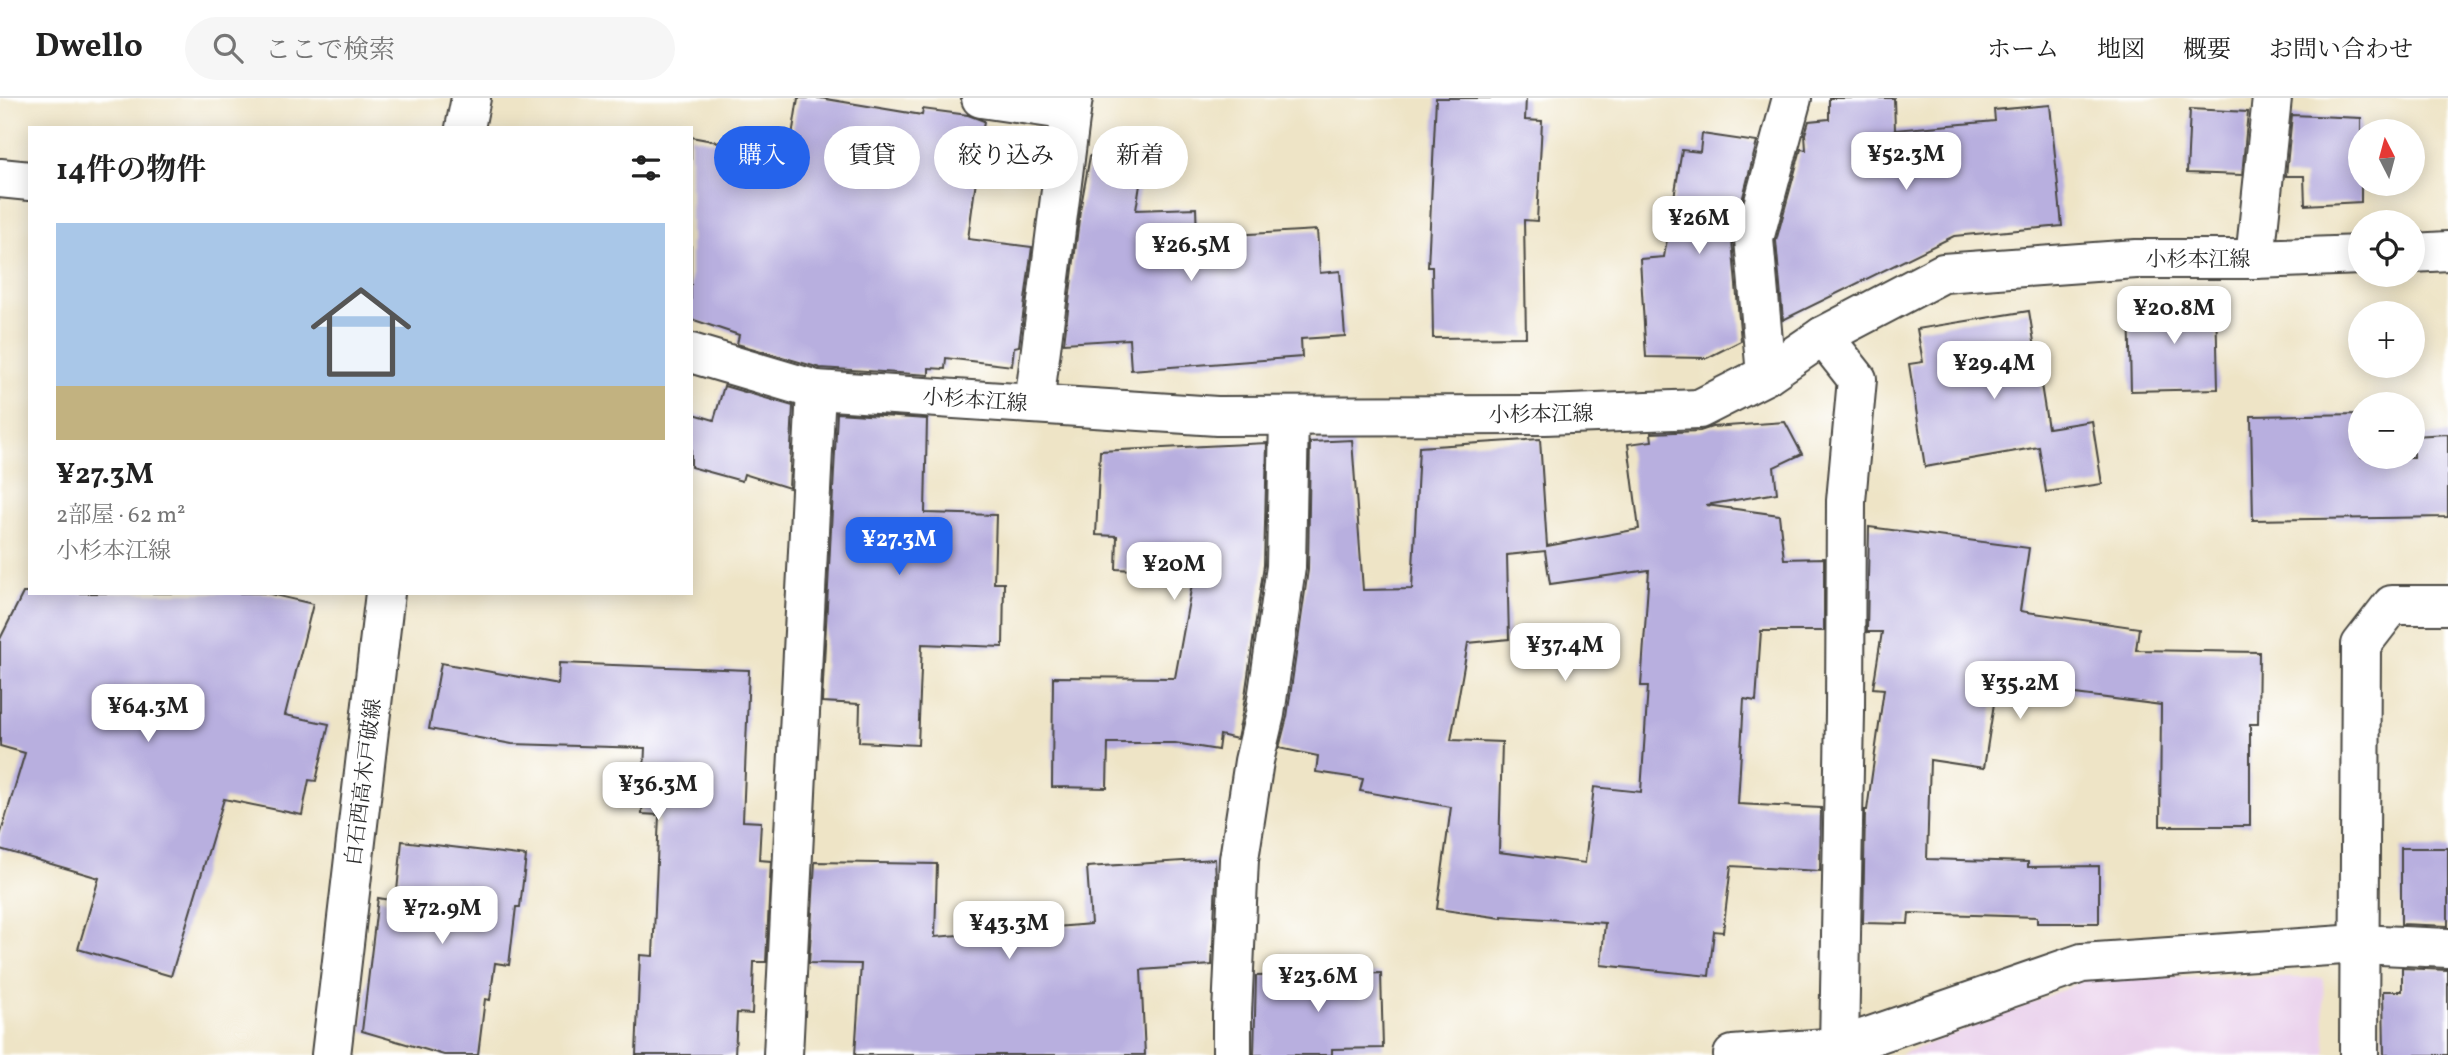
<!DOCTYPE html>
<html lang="ja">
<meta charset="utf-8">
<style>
body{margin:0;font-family:Vollkorn,"Noto Serif JP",serif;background:#f6f6f6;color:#222;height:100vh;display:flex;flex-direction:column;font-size:26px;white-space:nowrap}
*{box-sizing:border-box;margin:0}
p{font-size:23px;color:#767676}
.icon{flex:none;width:38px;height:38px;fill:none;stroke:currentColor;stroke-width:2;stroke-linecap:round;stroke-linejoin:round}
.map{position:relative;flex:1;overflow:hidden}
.drawer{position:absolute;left:28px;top:28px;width:665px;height:469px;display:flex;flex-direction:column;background:#fff;border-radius:0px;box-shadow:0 4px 18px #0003}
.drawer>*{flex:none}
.top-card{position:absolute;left:714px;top:28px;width:665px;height:63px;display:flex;gap:14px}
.needle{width:46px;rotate:354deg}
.buttons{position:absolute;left:2348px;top:21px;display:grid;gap:14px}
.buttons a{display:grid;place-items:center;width:77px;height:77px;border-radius:50%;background:#fff;box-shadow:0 4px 18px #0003;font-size:35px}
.price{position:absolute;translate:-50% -60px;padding:0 16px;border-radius:14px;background:#fff;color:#222;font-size:23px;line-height:46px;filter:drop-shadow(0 2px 4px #0008)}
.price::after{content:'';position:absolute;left:50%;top:42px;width:21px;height:16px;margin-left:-10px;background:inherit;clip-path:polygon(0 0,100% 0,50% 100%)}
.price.selected{background:#2563eb;color:#fff}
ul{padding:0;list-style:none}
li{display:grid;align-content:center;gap:14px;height:371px;padding:0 28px}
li+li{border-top:2px solid #e0e0e0}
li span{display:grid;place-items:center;height:217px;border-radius:0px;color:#555}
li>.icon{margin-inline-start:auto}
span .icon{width:126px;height:126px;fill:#fffc;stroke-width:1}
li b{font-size:30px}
h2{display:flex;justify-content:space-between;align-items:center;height:84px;padding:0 28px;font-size:30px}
.tag{padding:0 24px;border-radius:32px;background:#fff;box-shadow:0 4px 18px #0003;font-size:24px;line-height:63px}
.tag.selected{background:#2563eb;color:#fff}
header{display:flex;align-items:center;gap:42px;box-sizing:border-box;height:98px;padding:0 35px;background:#fff;border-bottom:2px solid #e0e0e0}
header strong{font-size:33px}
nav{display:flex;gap:38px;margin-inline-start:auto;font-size:24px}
.search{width:490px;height:63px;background:#f6f6f6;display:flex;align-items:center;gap:18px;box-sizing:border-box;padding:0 24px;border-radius:38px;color:#767676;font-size:26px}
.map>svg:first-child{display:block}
.built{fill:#ead1ec}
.building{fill:#b8afdf;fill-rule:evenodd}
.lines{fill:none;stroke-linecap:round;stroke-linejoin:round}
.street-casing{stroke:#484742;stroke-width:42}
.secondary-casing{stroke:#484742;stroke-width:42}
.street{stroke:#fff;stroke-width:38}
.secondary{stroke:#fff;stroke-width:38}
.labels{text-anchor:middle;stroke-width:7;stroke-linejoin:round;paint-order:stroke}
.street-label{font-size:21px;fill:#2b2b2b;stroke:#fff}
</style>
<header>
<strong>Dwello</strong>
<div class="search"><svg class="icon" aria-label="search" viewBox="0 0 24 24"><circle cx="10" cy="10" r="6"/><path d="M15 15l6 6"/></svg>ここで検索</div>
<nav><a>ホーム</a><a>地図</a><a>概要</a><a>お問い合わせ</a></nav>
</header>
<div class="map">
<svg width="2448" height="957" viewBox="0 0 2448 957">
<rect width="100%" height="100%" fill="#fff"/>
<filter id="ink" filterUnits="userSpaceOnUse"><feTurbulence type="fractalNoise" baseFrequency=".0143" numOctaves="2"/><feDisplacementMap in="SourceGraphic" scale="14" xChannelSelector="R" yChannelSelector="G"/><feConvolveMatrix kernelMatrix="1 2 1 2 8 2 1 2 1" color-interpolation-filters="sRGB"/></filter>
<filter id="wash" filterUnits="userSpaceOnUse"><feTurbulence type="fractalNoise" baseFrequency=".00686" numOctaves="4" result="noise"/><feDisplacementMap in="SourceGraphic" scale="28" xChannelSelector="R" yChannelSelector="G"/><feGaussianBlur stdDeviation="1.57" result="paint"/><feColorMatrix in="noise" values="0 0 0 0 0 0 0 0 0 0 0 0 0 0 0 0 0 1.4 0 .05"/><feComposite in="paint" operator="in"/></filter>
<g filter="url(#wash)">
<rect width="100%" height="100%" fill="#eee4c6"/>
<polygon class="built" points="2090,879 2323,880 2326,957 1899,957 2018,911"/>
<g id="blocks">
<g class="building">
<polygon points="798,0 820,0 922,17 923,11 968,17 984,23 968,141 1032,149 1019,248 1014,249 1012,268 946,260 945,271 929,270 929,277 820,270 737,246 739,237 691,221 691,39 789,57"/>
<polygon points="1436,0 1526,0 1525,22 1542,23 1537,123 1524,122 1526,239 1433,240 1432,169 1428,169"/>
<polygon points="1829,0 1894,0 1895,32 1995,23 1994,12 2050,7 2062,128 1954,138 1783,222 1776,143 1801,51 1806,52 1805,36 1809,23 1829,21"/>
<polygon points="2190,11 2248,14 2242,77 2187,75"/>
<polygon points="2292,17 2361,20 2361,104 2305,107 2304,78 2286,78"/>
<polygon points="1702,36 1757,44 1732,142 1741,243 1707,260 1646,259 1640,161 1664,159 1682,52 1700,54"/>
<polygon points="1090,58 1143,68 1136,112 1196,110 1197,139 1317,132 1320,175 1340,173 1345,238 1301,241 1302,259 1131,272 1129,241 1064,245 1080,113"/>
<polygon points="2216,202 2218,291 2131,293 2129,205"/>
<polygon points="2029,213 2048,330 2092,323 2102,386 2046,394 2039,349 1925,369 1909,266 1923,264 1917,231"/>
<polygon points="724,288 793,308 789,390 744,376 742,383 691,369 691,315 714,322"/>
<polygon points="837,315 927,321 925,415 996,417 994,485 1004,485 1003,549 922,546 918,647 859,644 860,606 822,604"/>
<polygon points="2361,316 2361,359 2413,359 2413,338 2448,336 2448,419 2253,422 2251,318"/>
<path d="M1785 324 1802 356 1774 369 1777 395 1706 407 1779 417 1784 461 1824 460V533H1761L1756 603 1744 601 1738 706 1821 710 1820 773 1731 768 1723 834 1714 833 1709 878 1601 867 1605 825 1502 818V820L1437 811 1451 709 1360 693 1363 681 1316 674 1318 658 1279 650 1287 619 1308 472 1310 344 1352 342 1363 492 1412 491 1419 349 1540 341 1547 448 1639 431 1628 346 1652 343 1651 335 1700 333 1712 329ZM1545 453 1550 486 1649 472 1641 588H1648L1641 694 1594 689 1585 765 1499 754 1502 644 1451 642 1468 545 1509 541 1507 457Z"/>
<polygon points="1267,345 1264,467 1243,612 1237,641 1220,637 1218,652 1175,645 1108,645 1107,690 1052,689 1053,579 1175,580 1192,486 1151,484 1152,473 1116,471 1117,438 1096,437 1100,353"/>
<polygon points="1869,429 2029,450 2020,513 2139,530 2136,552 2259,554 2258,626 2250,626 2250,728 2160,728 2161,607 1997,586 1984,670 1930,662 1927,761 2028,764 2028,769 2099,768 2099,825 2037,825 2037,819 1909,815 1908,826 1863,825 1865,712 1867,712 1884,591 1873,590 1882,534 1867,534"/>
<polygon points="23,495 266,495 313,506 285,617 329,626 316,683 309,682 302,717 224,701 171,878 78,851 99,780 0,751 0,738 25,655 0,648 0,541"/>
<polygon points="441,565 558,586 559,565 749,572 743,723 761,724 759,762 771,763 766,864 754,864 752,916 737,915 735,957 636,957 640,857 653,858 659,717 642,716 645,650 512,646 429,631"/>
<polygon points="402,743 526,758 520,809 516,809 509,867 495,865 490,902 485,901 478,957 444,957 362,933 378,800 396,803"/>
<polygon points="2401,750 2448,750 2448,828 2401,826"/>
<polygon points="1215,761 1216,782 1212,867 1141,872 1145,957 855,957 861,866 809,865 815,764 937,766 935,839 1091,826 1087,769"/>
<polygon points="2402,870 2448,872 2448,957 2384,957 2383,893 2402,893"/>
<polygon points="1381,875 1383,950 1332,951 1332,957 1254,957 1256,878"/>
</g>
</g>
</g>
<g filter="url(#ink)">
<use href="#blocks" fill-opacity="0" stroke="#484742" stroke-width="2"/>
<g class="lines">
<g class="street-casing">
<g id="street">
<polyline points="981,0 1071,13 1073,0"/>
<polyline points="2255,161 2272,0"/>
<polyline points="1823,238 1857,281 1846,403 1845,614 1839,949"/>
<polyline points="1766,277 1754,141 1792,0"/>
<polyline points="1034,306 1071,13"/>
<polyline points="783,957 816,292"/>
<polyline points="1232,957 1232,915 1239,761 1254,663 1265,616 1286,469 1289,319"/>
<polyline points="1733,957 1839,949 2082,865 2358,846 2448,850"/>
<polyline points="2359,957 2361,547 2392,507 2448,507"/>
</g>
</g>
<g class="secondary-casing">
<g id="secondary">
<polyline points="465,30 471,0"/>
<polyline points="0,80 30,83"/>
<polyline points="2413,155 2448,153"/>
<polyline points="691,255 816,292 1217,318 1545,317 1699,311 1766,277 1823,238 1943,175 2136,161 2255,161 2361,157"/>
<polyline points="331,957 385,495"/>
</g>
</g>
<use href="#street" class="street"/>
<use href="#secondary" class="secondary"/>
</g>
</g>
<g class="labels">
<g class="street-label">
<text x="2198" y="168">小杉本江線</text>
<text transform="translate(975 302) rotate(4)" y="7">小杉本江線</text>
<text transform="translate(1541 316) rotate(-1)" y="7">小杉本江線</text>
<text transform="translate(363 684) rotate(-83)" y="7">白石西高木戸破線</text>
</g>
</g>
</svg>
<div class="buttons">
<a><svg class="needle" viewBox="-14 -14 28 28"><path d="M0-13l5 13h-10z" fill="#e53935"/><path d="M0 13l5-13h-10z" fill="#767676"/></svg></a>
<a><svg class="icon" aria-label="locate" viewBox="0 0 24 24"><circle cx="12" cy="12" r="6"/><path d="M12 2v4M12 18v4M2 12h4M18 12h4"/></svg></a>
<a>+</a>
<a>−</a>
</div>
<b class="price" style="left:1906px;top:94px">¥52.3M</b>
<b class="price" style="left:1699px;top:158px">¥26M</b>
<b class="price" style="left:1191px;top:185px">¥26.5M</b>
<b class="price" style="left:2174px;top:248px">¥20.8M</b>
<b class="price" style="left:1994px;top:303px">¥29.4M</b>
<b class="price selected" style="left:899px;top:479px">¥27.3M</b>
<b class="price" style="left:1174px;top:504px">¥20M</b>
<b class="price" style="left:1565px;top:585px">¥37.4M</b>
<b class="price" style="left:2020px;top:623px">¥35.2M</b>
<b class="price" style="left:148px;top:646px">¥64.3M</b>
<b class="price" style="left:658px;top:724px">¥36.3M</b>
<b class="price" style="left:442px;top:848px">¥72.9M</b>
<b class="price" style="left:1009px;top:863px">¥43.3M</b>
<b class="price" style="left:1318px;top:916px">¥23.6M</b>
<div class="top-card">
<a class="tag selected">購入</a>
<a class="tag">賃貸</a>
<a class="tag">絞り込み</a>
<a class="tag">新着</a>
</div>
<section class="drawer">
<h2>14件の物件<svg class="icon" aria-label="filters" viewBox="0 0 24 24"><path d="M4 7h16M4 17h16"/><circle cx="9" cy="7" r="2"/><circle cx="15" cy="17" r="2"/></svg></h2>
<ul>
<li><span style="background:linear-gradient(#a9c7e8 75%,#c2b280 0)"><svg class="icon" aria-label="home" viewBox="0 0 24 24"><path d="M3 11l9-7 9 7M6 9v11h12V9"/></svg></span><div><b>¥27.3M</b><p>2部屋 · 62 m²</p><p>小杉本江線</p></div></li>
</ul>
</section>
</div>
